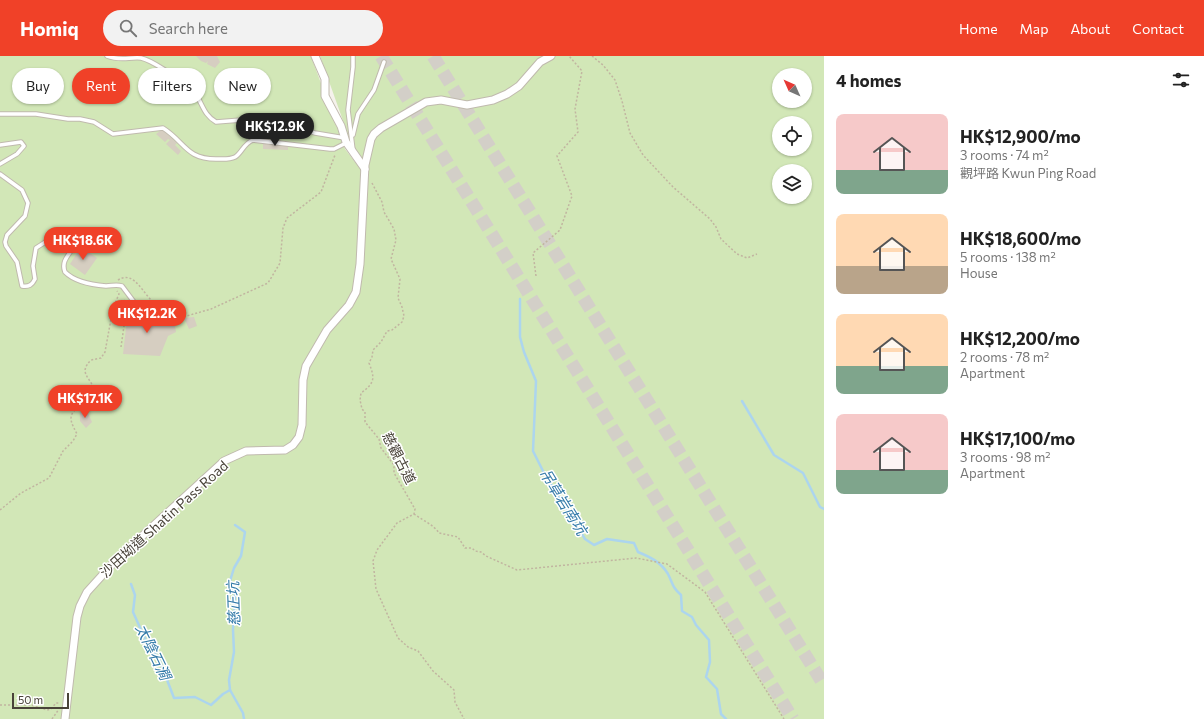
<!DOCTYPE html>
<meta charset="utf-8">
<style>
body{margin:0;font-family:Commissioner,"Noto Sans TC",sans-serif;background:#f2f2f2;color:#222;height:100vh;display:flex;flex-direction:column;font-size:15px;white-space:nowrap}
*{box-sizing:border-box;margin:0}
p{font-size:13px;color:#767676}
.icon{flex:none;width:22px;height:22px;fill:none;stroke:currentColor;stroke-width:2;stroke-linecap:round;stroke-linejoin:round}
.map{position:relative;flex:1;overflow:hidden}
.drawer{display:flex;flex-direction:column;background:#fff;width:380px}
.drawer>*{flex:none}
.banner{position:absolute;left:12px;top:12px;width:380px;height:36px;display:flex;gap:8px}
.needle{width:26px;rotate:315deg}
.tools{position:absolute;left:772px;top:12px;display:grid;gap:8px}
.tools a{display:grid;place-items:center;width:40px;height:40px;border-radius:50%;background:#fff;box-shadow:0 1px 3px #0004;font-size:20px}
.scale{position:absolute;left:12px;bottom:10px;width:57px;box-sizing:border-box;padding-left:4px;border:2px solid #494339;border-top:0;font-size:11px;line-height:14px;white-space:nowrap;color:#494339;-webkit-text-stroke:3px #fff;paint-order:stroke}
.price{position:absolute;translate:-50% -34px;padding:0 9px;border-radius:14px;background:#f04128;color:#fff;font-size:13px;line-height:26px;filter:drop-shadow(0 1px 2px #0008)}
.price::after{content:'';position:absolute;left:50%;top:24px;width:12px;height:9px;margin-left:-6px;background:inherit;clip-path:polygon(0 0,100% 0,50% 100%)}
.price.on{background:#222;color:#fff}
ul{padding:0;list-style:none}
li{display:flex;align-items:center;gap:12px;height:100px;padding:0 12px}
li span{display:grid;place-items:center;flex:none;width:112px;height:80px;border-radius:8px;color:#555}
li>.icon{margin-inline-start:auto}
span .icon{width:48px;height:48px;fill:#fffc;stroke-width:1}
li b{font-size:17px}
h2{display:flex;justify-content:space-between;align-items:center;height:48px;padding:0 12px;font-size:17px}
.tag{padding:0 14px;border-radius:18px;background:#fff;box-shadow:0 1px 3px #0004;font-size:14px;line-height:36px}
.tag.on{background:#f04128;color:#fff}
header{display:flex;align-items:center;gap:24px;box-sizing:border-box;height:56px;padding:0 20px;background:#f04128;color:#fff}
header strong{font-size:19px}
nav{display:flex;gap:22px;margin-inline-start:auto;font-size:14px}
.search{width:280px;height:36px;background:#f2f2f2;display:flex;align-items:center;gap:10px;box-sizing:border-box;padding:0 14px;border-radius:22px;color:#767676;font-size:15px}
main{display:flex;flex:1;min-height:0}
.map>svg:first-child{display:block}
.green{fill:#d2e7b7;fill-rule:evenodd}
.lines{fill:none;stroke-linecap:round;stroke-linejoin:round}
.stream{stroke:#acd5ee;stroke-width:2.5}
.building{fill:#d6cec1}
.highway-tunnel{stroke:#d3cfc8;stroke-width:13;stroke-dasharray:13 6;stroke-linecap:butt}
.lane-casing{stroke:#c0baae;stroke-width:5.5}
.street-casing{stroke:#c0baae;stroke-width:9}
.path{stroke:#c1b5a0;stroke-width:1.5;stroke-dasharray:2 2;stroke-linecap:butt}
.lane{stroke:#fff;stroke-width:3.5}
.street{stroke:#fff;stroke-width:7}
.labels{text-anchor:middle;stroke-width:3;stroke-linejoin:round;paint-order:stroke}
.street-label{font-size:14px;fill:#494339;stroke:#fff}
.water-label{font-size:15px;font-style:italic;fill:#347ba9;stroke:#fff}
</style>
<header>
<strong>Homiq</strong>
<div class="search"><svg class="icon" aria-label="search" viewBox="0 0 24 24"><circle cx="10" cy="10" r="6"/><path d="M15 15l6 6"/></svg>Search here</div>
<nav><a>Home</a><a>Map</a><a>About</a><a>Contact</a></nav>
</header>
<main>
<div class="map">
<svg width="824" height="663" viewBox="0 0 824 663">
<rect width="100%" height="100%" fill="#f5f2ec"/>
<path class="green" d="M0 0H311L345 93 355 106 357 97 352 90 320 0H824V663H0ZM779 19H805V45H779ZM779 67H805V93H779ZM779 115H805V141H779Z"/>
<g class="lines">
<g class="stream">
<path d="M520 243V281L524 296 536 325 533 395 544 417 585 483 594 489 607 483 634 487 638 496C650 501 661 506 668 518 673 528 672 531 681 539L682 555 692 561 696 569 709 584 710 606 706 621 717 633 721 658 726 663"/>
<polyline points="742,345 774,399 803,417 820,451 824,453"/>
<polyline points="131,528 135,539 133,556 146,585 159,603 174,642 195,641 211,649 223,638 230,634 243,657 244,663"/>
<polyline points="230,634 229,624 234,596 233,574 235,538 230,525 234,512 241,500 245,476 235,469"/>
</g>
</g>
<g class="building">
<polygon points="196,0 217,0 220,6 215,12 207,8 208,5 206,7 201,5"/>
<polygon points="160,75 164,75 177,87 175,89 181,95 178,99 166,88 170,84 168,83 165,86 156,78"/>
<polygon points="263,87 288,89 288,94 263,93"/>
<polygon points="81,191 97,202 85,219 70,208"/>
<polygon points="128,255 156,263 173,258 176,276 168,280 160,300 123,298"/>
<polygon points="194,261 197,270 189,273 184,262"/>
<polygon points="80,356 88,357 92,366 86,372 80,365"/>
</g>
<g class="lines">
<g class="highway-tunnel">
<polyline points="381,0 793,663"/>
<polyline points="433,0 824,629"/>
</g>
<g class="lane-casing">
<g id="lane">
<path d="M107 0C120 5 129 1 141 2 151 4 175 20 183 27 188 31 193 35 197 40 203 50 205 60 216 66L254 63 267 67 299 72 315 77 345 82"/>
<polyline points="353,0 353,11 348,54 353,94"/>
<path d="M0 58H36L68 63H80L94 66 113 78 163 72C185 86 186 103 216 103 222 103 229 104 235 101 242 97 243 88 253 84L330 93H334L346 87"/>
<polyline points="353,79 358,58 374,34 384,6"/>
<polyline points="0,89 21,86 24,90 17,98 0,108"/>
<path d="M0 118 22 134 28 147 25 160 7 179 5 186 6 190 17 206 22 230C29 231 32 229 35 223L33 210 36 192 61 176 70 175 76 181C78 194 59 201 65 216 75 226 93 229 106 230 112 230 116 228 122 230L143 258"/>
</g>
</g>
<g class="street-casing">
<g id="street">
<polyline points="315,0 325,23 325,40 341,70 346,86 365,113"/>
<polyline points="65,663 77,561 80,550 87,536 116,504 224,405 246,395 285,394 293,389 299,381 302,369 303,324 306,310 327,274 349,249 356,236 360,208 365,109 371,83 374,78 381,72 426,46 441,44 467,49 493,44 507,38 519,30 540,6 551,0"/>
</g>
</g>
<g class="path">
<polyline points="592,0 603,9 615,24 622,45 630,77 643,99 673,131 710,163 716,171 721,183 737,198 747,202 757,198"/>
<path d="M372 127 382 146 384 156 394 173 396 184 391 203 400 223 398 242 402 251 404 260 402 266 392 274 387 275 381 286 373 294 372 301 369 307C375 322 375 327 361 337L360 344 362 353 365 356V366L379 383 381 392 394 409V417L415 453 414 458 397 467 377 494 373 505 376 533 398 582 408 591 418 595 433 615 454 634 455 646 464 663"/>
<polyline points="536,220 533,197 560,174 572,140 557,100 578,76 575,53 582,15 569,0"/>
<path d="M118 224C135 213 144 241 155 247 163 253 174 256 183 261L211 253 268 227 280 207 283 172 287 162 321 136 335 99"/>
<polyline points="121,291 127,249 124,244"/>
<path d="M0 454 21 437 49 422 63 395 73 385 77 378C72 368 67 361 76 353L91 352 94 348 93 346C94 342 96 338 94 333 90 321 78 317 91 304L101 302 105 296 113 252 119 238 117 235"/>
<path d="M414 458C422 464 434 469 439 477L458 481 465 492H472L475 495 481 496 486 500 517 514 636 502 667 508 705 536 784 663"/>
<polyline points="0,649 31,649 47,654 51,653 56,647 59,647"/>
<polyline points="52,663 59,653"/>
</g>
<use href="#lane" class="lane"/>
<use href="#street" class="street"/>
</g>
<g class="labels">
<g class="street-label">
<text transform="translate(399 402) rotate(63)" y="5">慈觀古道</text>
<text transform="translate(164 463) rotate(-42)" y="5">沙田坳道 Shatin Pass Road</text>
</g>
<g class="water-label">
<text transform="translate(563 446) rotate(58)" y="5">吊草岩南坑</text>
<text transform="translate(234 548) rotate(-92)" y="5">慈正坑</text>
<text transform="translate(153 596) rotate(64)" y="5">太陰石澗</text>
</g>
</g>
</svg>
<div class="tools">
<a><svg class="needle" viewBox="-14 -14 28 28"><path d="M0-13l5 13h-10z" fill="#e53935"/><path d="M0 13l5-13h-10z" fill="#767676"/></svg></a>
<a><svg class="icon" aria-label="locate" viewBox="0 0 24 24"><circle cx="12" cy="12" r="6"/><path d="M12 2v4M12 18v4M2 12h4M18 12h4"/></svg></a>
<a><svg class="icon" aria-label="layers" viewBox="0 0 24 24"><path d="M12 4l9 5-9 5-9-5zM3 14l9 5 9-5"/></svg></a>
</div>
<div class="scale">50 m</div>
<b class="price on" style="left:275px;top:91px">HK$12.9K</b>
<b class="price" style="left:83px;top:205px">HK$18.6K</b>
<b class="price" style="left:147px;top:278px">HK$12.2K</b>
<b class="price" style="left:85px;top:363px">HK$17.1K</b>
<div class="banner">
<a class="tag">Buy</a>
<a class="tag on">Rent</a>
<a class="tag">Filters</a>
<a class="tag">New</a>
</div>
</div>
<section class="drawer">
<h2>4 homes<svg class="icon" aria-label="filters" viewBox="0 0 24 24"><path d="M4 7h16M4 17h16"/><circle cx="9" cy="7" r="2"/><circle cx="15" cy="17" r="2"/></svg></h2>
<ul>
<li><span style="background:linear-gradient(#f6c9c9 70%,#7fa58c 0)"><svg class="icon" aria-label="home" viewBox="0 0 24 24"><path d="M3 11l9-7 9 7M6 9v11h12V9"/></svg></span><div><b>HK$12,900/mo</b><p>3 rooms · 74 m²</p><p>觀坪路 Kwun Ping Road</p></div></li>
<li><span style="background:linear-gradient(#ffd9b3 65%,#b9a48a 0)"><svg class="icon" aria-label="home" viewBox="0 0 24 24"><path d="M3 11l9-7 9 7M6 9v11h12V9"/></svg></span><div><b>HK$18,600/mo</b><p>5 rooms · 138 m²</p><p>House</p></div></li>
<li><span style="background:linear-gradient(#ffd9b3 65%,#7fa58c 0)"><svg class="icon" aria-label="home" viewBox="0 0 24 24"><path d="M3 11l9-7 9 7M6 9v11h12V9"/></svg></span><div><b>HK$12,200/mo</b><p>2 rooms · 78 m²</p><p>Apartment</p></div></li>
<li><span style="background:linear-gradient(#f6c9c9 70%,#7fa58c 0)"><svg class="icon" aria-label="home" viewBox="0 0 24 24"><path d="M3 11l9-7 9 7M6 9v11h12V9"/></svg></span><div><b>HK$17,100/mo</b><p>3 rooms · 98 m²</p><p>Apartment</p></div></li>
</ul>
</section>
</main>
